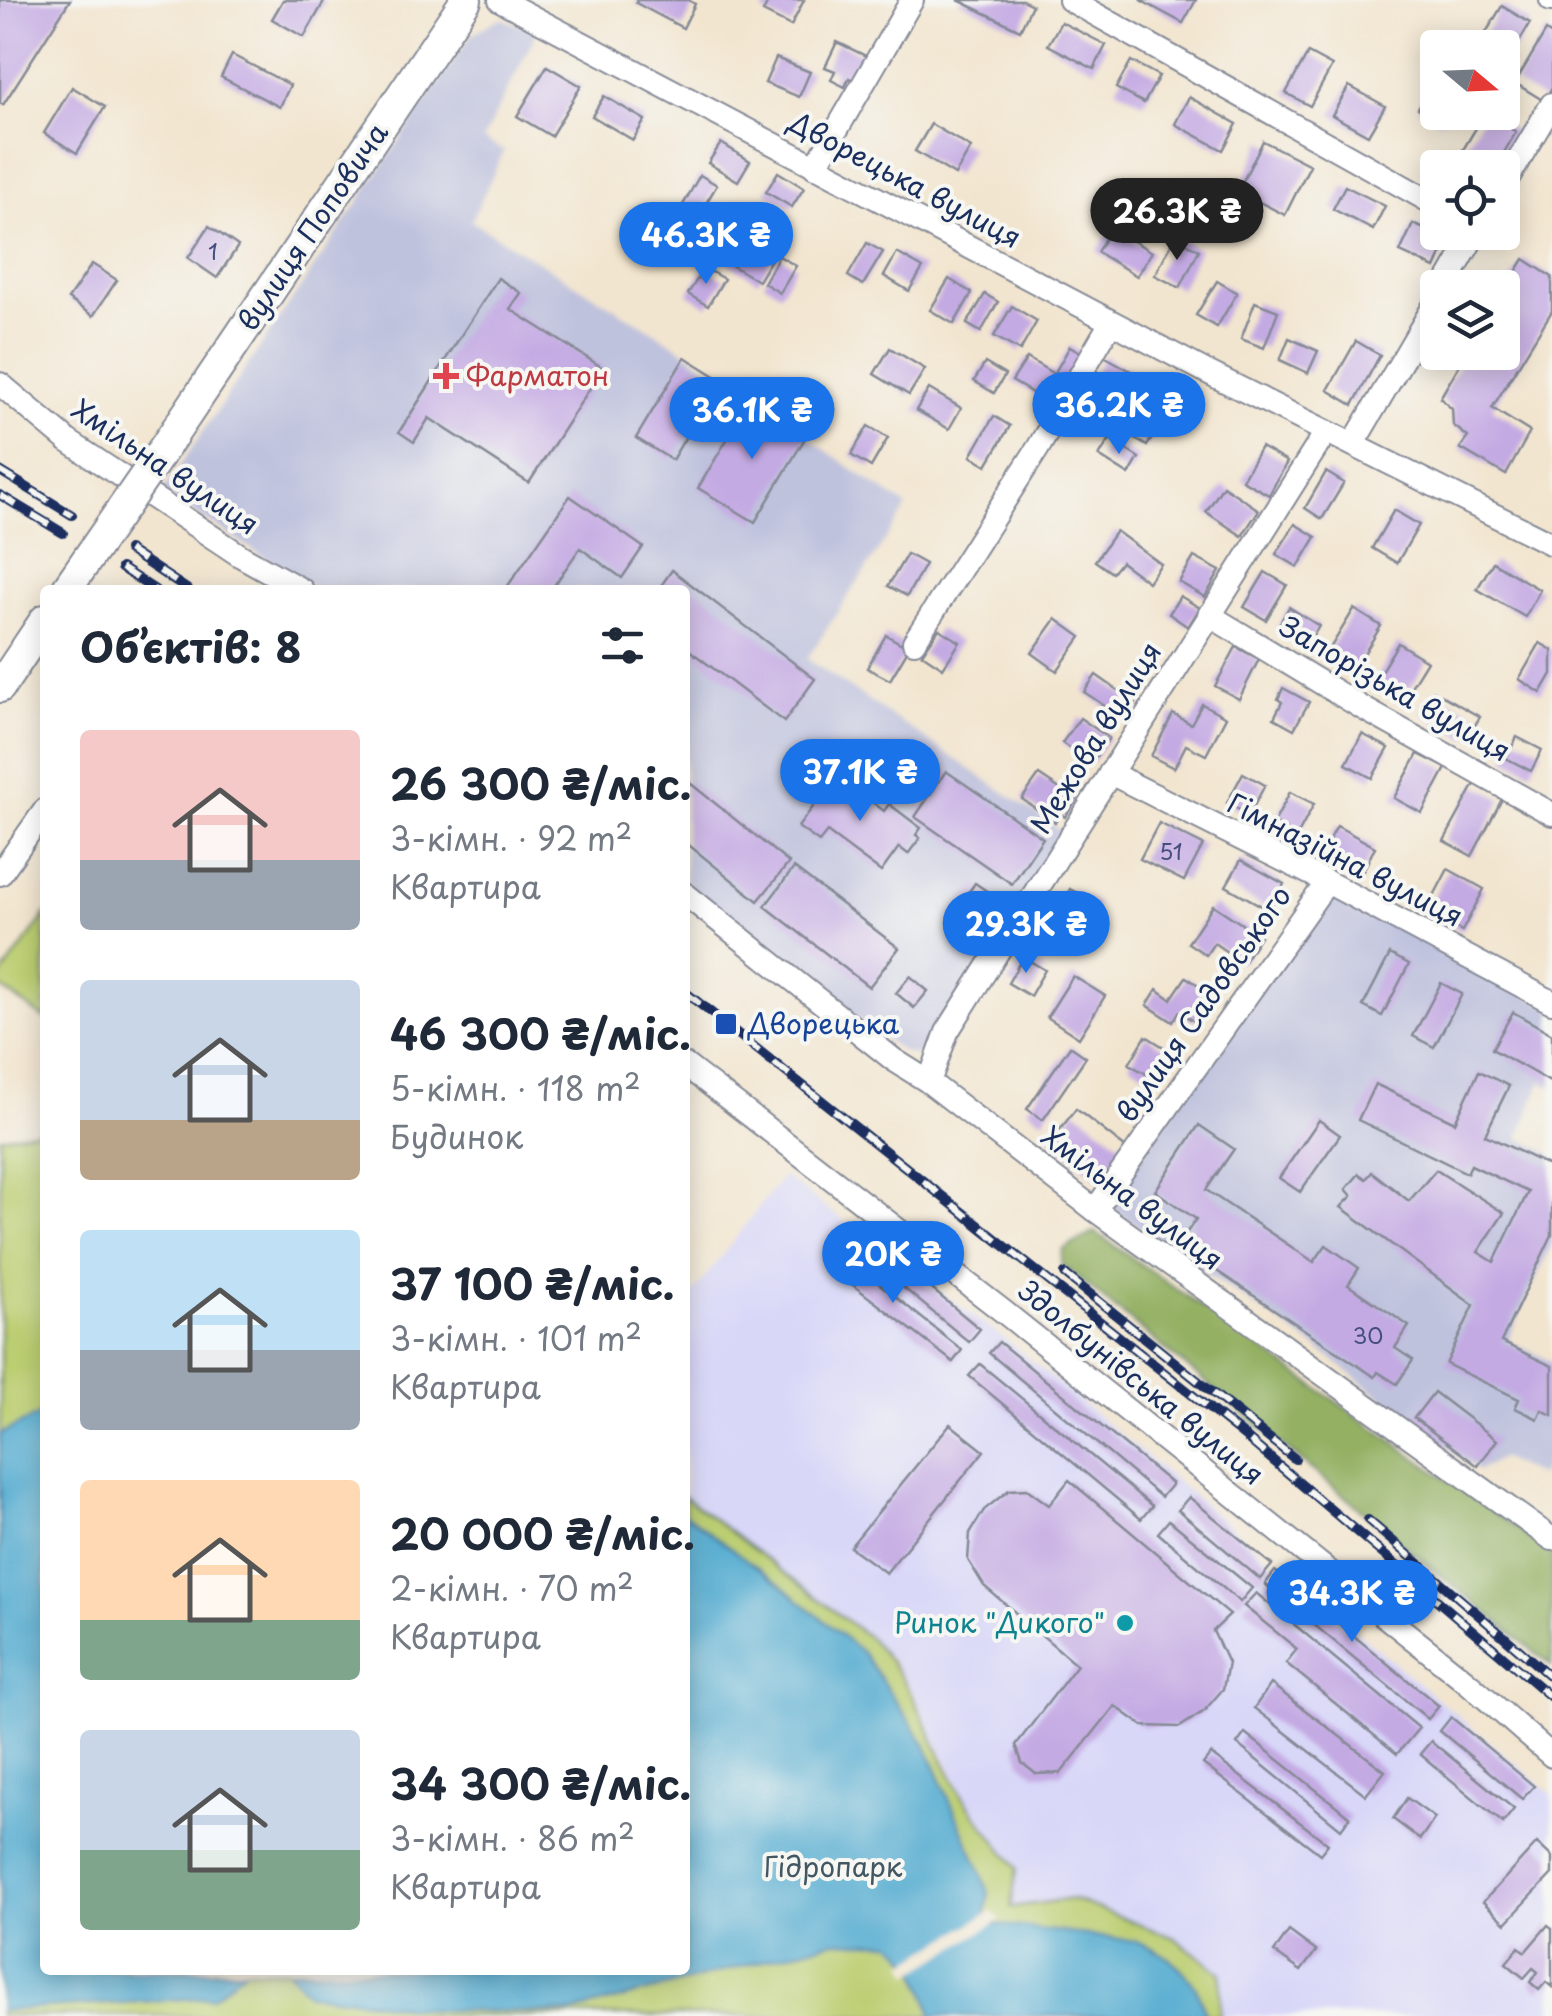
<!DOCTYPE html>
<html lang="uk">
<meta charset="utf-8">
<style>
body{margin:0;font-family:"Playpen Sans",sans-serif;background:#f2f2f3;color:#1f2937;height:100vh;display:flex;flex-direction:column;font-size:38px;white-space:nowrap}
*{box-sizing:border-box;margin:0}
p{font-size:32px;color:#747a83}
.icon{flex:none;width:55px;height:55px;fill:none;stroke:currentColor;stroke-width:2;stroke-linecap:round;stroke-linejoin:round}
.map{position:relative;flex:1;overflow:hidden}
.details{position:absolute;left:40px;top:585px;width:650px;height:1390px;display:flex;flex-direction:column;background:#fff;border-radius:10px;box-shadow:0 5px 25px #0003}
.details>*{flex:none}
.needle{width:65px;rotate:109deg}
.controls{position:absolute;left:1420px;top:30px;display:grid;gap:20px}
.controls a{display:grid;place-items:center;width:100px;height:100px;border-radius:10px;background:#fff;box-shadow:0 5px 25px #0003;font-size:50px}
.price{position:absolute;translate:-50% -85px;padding:0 22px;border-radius:35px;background:#1a73e8;color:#fff;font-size:32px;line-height:65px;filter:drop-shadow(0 2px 5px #0008)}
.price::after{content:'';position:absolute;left:50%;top:60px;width:30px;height:22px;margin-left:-15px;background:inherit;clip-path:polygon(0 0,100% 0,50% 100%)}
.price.selected{background:#222;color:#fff}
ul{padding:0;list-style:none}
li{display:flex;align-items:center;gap:30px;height:250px;padding:0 40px}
li span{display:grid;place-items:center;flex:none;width:280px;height:200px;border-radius:10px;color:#555}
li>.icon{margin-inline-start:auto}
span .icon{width:120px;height:120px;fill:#fffc;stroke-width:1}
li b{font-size:42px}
h2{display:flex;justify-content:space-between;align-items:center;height:120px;padding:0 40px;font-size:42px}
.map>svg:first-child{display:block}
.built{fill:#d8d7f8}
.industrial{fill:#bfc2dd}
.green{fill:#bbce71;stroke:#6b7e68;stroke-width:2.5}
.forest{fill:#94b163;stroke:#587060;stroke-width:2.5}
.water{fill:#53abd0;stroke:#376d97;stroke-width:2.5}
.pier{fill:#f2e5cf}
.building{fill:#c4aae3}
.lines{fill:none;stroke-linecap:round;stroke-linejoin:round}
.minor-casing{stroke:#868a96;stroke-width:26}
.secondary-casing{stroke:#868a96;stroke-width:34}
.minor{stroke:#fff;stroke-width:22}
.secondary{stroke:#fff;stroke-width:30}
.rail-casing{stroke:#1b2f5e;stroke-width:10}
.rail{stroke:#f6f6f2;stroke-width:6;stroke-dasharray:19;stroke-linecap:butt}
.secondary-bridge-casing{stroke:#868a96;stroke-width:34;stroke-linecap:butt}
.secondary-bridge{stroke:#fff;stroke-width:30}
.health-dot{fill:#e0444e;stroke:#f6f6f2;stroke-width:4}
.transit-dot{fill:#1a4fb4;stroke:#f6f6f2;stroke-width:4}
.culture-dot{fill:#0f9aa8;stroke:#f6f6f2;stroke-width:4}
.labels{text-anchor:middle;stroke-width:8;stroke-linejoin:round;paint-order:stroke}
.number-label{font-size:22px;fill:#454e7f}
.street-label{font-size:28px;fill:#1b2f5e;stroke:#f6f6f2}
.health-label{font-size:28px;fill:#be3a42;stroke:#f6f6f2;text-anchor:start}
.transit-label{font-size:28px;fill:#164399;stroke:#f6f6f2;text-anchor:start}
.culture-label{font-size:28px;fill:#0d838f;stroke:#f6f6f2;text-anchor:end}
.park-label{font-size:28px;fill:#435763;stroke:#f6f6f2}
</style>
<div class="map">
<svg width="1552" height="2016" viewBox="0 0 1552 2016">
<rect width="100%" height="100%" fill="#f6f6f2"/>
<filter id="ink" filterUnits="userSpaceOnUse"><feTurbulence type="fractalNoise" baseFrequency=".01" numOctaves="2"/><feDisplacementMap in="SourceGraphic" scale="20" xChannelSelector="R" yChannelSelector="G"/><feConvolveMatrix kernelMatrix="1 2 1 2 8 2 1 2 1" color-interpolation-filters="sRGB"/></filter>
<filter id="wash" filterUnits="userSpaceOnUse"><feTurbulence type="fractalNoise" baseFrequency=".0048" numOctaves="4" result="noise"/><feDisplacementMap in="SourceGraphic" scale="40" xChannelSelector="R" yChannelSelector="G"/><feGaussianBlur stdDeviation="2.25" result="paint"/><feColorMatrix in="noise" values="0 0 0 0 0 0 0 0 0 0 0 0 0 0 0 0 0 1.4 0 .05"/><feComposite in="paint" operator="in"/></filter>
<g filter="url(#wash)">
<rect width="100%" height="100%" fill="#f2e5cf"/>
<polygon class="built" points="783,1176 1010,1343 1552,1794 1552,2016 1220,2016 1221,1973 1201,1959 1073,1899 1011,1908 1017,1867 964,1797 913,1692 891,1659 868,1637 685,1497 685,1304"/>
<g class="industrial">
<polygon points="500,18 537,32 483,139 504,151 471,221 673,343 907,507 807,659 1063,832 940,1029 925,1051 916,1055 903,1052 813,986 685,882 685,590 316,590 162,492 472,34"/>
<polygon points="1329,891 1552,1009 1552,1087 1541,1082 1519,1138 1552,1154 1552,1244 1508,1340 1552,1362 1552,1449 1540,1476 1500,1458 1478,1471 1325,1354 1107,1205"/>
</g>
<g class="green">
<polygon points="45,915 45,1019 0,987 0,978"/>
<path d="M45 1129V1970H685V1497L868 1637C918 1685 929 1742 964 1798 980 1822 1000 1845 1017 1868L1011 1907 1073 1899 1175 1938 1221 1973 1220 2016H0V1137Z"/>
</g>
<polygon class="forest" points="1095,1232 1552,1553 1552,1666 1061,1264 1063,1250"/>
<g class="water">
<polygon points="45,1412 45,1970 244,1970 213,1997 0,2011 0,1434"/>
<path d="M685 1514 782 1586 862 1652 924 1742 980 1869 989 1893 986 1913 995 1924 1137 1941C1171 1955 1200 1977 1205 2016H932C925 1987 917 1963 893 1943L834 1941 570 2013 431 2010 308 1993 288 1970H685Z"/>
</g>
<polygon class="pier" points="992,1911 1001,1920 911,1974 905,1963"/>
<g id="blocks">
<g class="building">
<polygon points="0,0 70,0 3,105 0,103"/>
<polygon points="283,0 325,0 304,37 272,19"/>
<polygon points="637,0 688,0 695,4 683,28 636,3"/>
<polygon points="769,0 804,0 791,26 763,12"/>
<polygon points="958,0 1022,0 1032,5 1020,30"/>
<polygon points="1140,0 1196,0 1183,23"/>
<polygon points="1502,6 1530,23 1514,51 1485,34"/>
<polygon points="1061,22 1106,45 1094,69 1048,45"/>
<polygon points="1546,31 1552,35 1552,87 1544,101 1515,83"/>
<polygon points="837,42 866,56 855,81 849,78 845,87 831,80 835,71 825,67"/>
<polygon points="1308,53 1332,66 1310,106 1286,93"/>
<polygon points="232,55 290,85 280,107 221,77"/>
<polygon points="776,58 810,72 799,97 765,83"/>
<polygon points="1131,61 1159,76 1144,103 1116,88"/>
<polygon points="547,66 581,86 551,136 517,116"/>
<polygon points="1434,79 1438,81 1438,112 1446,112 1441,121 1418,108"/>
<polygon points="1349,86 1385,106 1368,135 1332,115"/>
<polygon points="72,87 105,107 77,153 44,133"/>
<polygon points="604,96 645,120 633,140 592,116"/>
<polygon points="1189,97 1237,124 1223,150 1175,124"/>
<polygon points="1485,113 1516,132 1495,168 1452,168"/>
<polygon points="931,124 971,148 955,175 915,151"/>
<polygon points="1263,141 1310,165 1285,215 1238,191"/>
<polygon points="721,143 750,161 738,181 708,163"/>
<polygon points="778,172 804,188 792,207 766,192"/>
<polygon points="700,175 717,185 699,215 683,205"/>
<polygon points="1345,186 1385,206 1373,230 1333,209"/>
<polygon points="1413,224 1448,239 1435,268 1400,252"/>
<polygon points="209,226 238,246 217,278 188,258"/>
<polygon points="1111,228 1152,252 1137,276 1097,252"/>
<polygon points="743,234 775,253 758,281 726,262"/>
<polygon points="1175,237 1199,250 1180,288 1155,275"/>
<polygon points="867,243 883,252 863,285 848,276"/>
<polygon points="897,253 923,268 909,291 884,276"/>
<polygon points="779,256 796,266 780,293 764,283"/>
<polygon points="1524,259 1552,277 1552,311 1492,408 1530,432 1506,475 1460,448 1468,437 1453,425 1452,409 1440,398 1467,352 1502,352 1502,294"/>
<polygon points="92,264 117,280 93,316 68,299"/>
<polygon points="704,268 724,279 708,306 688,294"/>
<polygon points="498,278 521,293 510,309 603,368 529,483 429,418 414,442 399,432"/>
<polygon points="949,279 972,293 954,324 930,310"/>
<polygon points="1217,281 1237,293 1217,327 1196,315"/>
<polygon points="985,294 998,302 981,332 967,324"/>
<polygon points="1255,302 1278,311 1264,348 1241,339"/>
<polygon points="1012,306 1037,321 1020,351 994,336"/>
<polygon points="1289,338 1318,351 1308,373 1280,360"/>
<polygon points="1356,341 1380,355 1353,405 1328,390"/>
<polygon points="1070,346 1087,356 1056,407 1012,381 1027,358 1054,374"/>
<polygon points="890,348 925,369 909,395 874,374"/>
<polygon points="1104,356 1138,375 1124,400 1090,381"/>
<polygon points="685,357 720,379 672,460 636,438"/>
<polygon points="985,363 1005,375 994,393 974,381"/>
<polygon points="929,389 961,408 949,429 916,410"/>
<polygon points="1148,400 1168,412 1147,446 1127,434"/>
<polygon points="750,401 807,435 755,522 698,488"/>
<polygon points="994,416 1010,426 987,465 971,456"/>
<polygon points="868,426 888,438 871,467 851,455"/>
<polygon points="1110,439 1139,458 1129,475 1099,456"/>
<polygon points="1261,447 1287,462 1269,495 1242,480"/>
<polygon points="1326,472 1344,483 1322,519 1305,508"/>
<polygon points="1223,486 1259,510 1242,536 1206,512"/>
<polygon points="570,496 643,547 622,578 580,548 551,590 505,590"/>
<polygon points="1394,510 1419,525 1397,563 1372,548"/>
<polygon points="1295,524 1316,537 1298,567 1276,554"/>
<polygon points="1116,531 1161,564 1148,582 1121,562 1112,573 1095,561"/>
<polygon points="907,554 925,564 907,596 888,586"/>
<polygon points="1194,557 1220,571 1205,597 1179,582"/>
<polygon points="1493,562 1540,590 1525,617 1477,589"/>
<polygon points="672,570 815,679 784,722 685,647 685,590 658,590"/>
<polygon points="1265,572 1287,585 1266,620 1244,607"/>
<polygon points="1180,596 1200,608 1188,627 1169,614"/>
<polygon points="1289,607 1319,626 1307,646 1277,628"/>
<polygon points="1354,609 1381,626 1351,675 1324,658"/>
<polygon points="1056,619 1081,637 1057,671 1032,653"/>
<polygon points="939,629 960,642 943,668 922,654"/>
<polygon points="886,635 909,648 890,680 867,668"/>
<polygon points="1398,643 1427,661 1401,703 1372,686"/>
<polygon points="1540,643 1552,650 1552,674 1541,693 1519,679"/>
<polygon points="1236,647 1259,659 1239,699 1215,686"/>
<polygon points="1096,675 1136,703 1124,719 1084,692"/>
<polygon points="1283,688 1309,702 1294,729 1274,718 1282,702 1278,699"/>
<polygon points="1434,691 1480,717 1467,738 1422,713"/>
<polygon points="1202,704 1226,717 1206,755 1186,745 1174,768 1151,756 1173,714 1191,724"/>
<polygon points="1080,718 1109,738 1091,764 1062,743"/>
<polygon points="1362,734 1389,748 1372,778 1346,764"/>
<polygon points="1517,737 1542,750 1531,771 1506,758"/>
<polygon points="1418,754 1446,768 1422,813 1394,798"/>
<polygon points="946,771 1043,838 1012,884 915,817"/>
<polygon points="1243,773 1265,785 1249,815 1227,803"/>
<polygon points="837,775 884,811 889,804 921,828 916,835 920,838 908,854 899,847 881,872 827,832 819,842 798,827"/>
<polygon points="1039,775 1076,800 1065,817 1061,814 1055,822 1022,799"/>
<polygon points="685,779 789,863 758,901 685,842"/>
<polygon points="1475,784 1502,799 1472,856 1444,841"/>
<polygon points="1290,792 1314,804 1297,836 1274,823"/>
<polygon points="1159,823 1203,845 1184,881 1140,859"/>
<polygon points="1337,826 1375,847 1362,873 1323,852"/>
<polygon points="1241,860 1284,884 1269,910 1226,886"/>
<polygon points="794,868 899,948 869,987 765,906"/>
<polygon points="1448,869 1484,889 1462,931 1426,911"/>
<polygon points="975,883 1003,902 978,938 950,919"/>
<polygon points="1070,889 1098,904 1084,928 1056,913"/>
<polygon points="1213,905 1260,936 1243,963 1214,943 1206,955 1188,943"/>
<polygon points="1390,954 1409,964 1382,1016 1363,1006"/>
<polygon points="1023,957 1045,970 1030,996 1008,983"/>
<polygon points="910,976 928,991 914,1008 896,993"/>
<polygon points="1073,976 1105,996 1079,1038 1047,1017"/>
<polygon points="1186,977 1212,994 1194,1021 1179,1012 1173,1022 1147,1005 1157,989 1171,999"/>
<polygon points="1441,983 1462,994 1434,1047 1413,1036"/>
<polygon points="1513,1012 1552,1034 1552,1083 1492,1049"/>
<polygon points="1146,1036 1173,1053 1157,1080 1129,1064"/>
<polygon points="1070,1046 1086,1057 1043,1120 1027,1109"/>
<polygon points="1479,1071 1509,1086 1485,1135 1552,1167 1552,1235 1501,1342 1552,1366 1552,1415 1542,1410 1538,1419 1515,1408 1519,1399 1446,1364 1474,1305 1341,1207 1352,1196 1346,1189 1359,1174 1366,1179 1372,1172 1409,1201 1436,1170 1504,1213 1478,1252 1494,1262 1528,1192 1471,1165 1467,1173 1358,1120 1375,1084 1455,1122"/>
<polygon points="1076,1109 1126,1148 1101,1180 1051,1141"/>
<polygon points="1319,1120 1340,1135 1300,1192 1279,1178"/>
<polygon points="1199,1125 1234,1149 1206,1190 1314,1262 1326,1245 1359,1268 1348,1285 1409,1326 1395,1348 1413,1360 1397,1384 1378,1372 1375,1377 1178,1245 1196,1219 1155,1191"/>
<polygon points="858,1228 980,1329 969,1342 847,1241"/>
<polygon points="838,1251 962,1350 953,1362 827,1265"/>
<polygon points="999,1342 1172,1484 1161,1497 989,1353"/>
<polygon points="980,1364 1152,1506 1141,1519 969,1376"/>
<polygon points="1434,1392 1497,1440 1478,1466 1414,1418"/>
<polygon points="950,1424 984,1451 886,1573 850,1547"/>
<polygon points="1069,1480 1230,1615 1213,1631 1228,1663 1223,1689 1204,1711 1180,1727 1143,1726 1115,1706 1061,1773 1036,1774 1022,1763 1016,1745 1077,1665 984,1586 968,1560 970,1533 984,1510 1009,1490 1027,1489 1049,1505"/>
<polygon points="1189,1497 1272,1565 1260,1579 1178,1510"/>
<polygon points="1169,1520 1252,1588 1240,1602 1158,1533"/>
<polygon points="1275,1571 1439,1706 1428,1719 1265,1584"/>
<polygon points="1256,1593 1419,1728 1397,1754 1286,1663 1297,1649 1244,1606"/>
<polygon points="1271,1684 1385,1771 1366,1795 1254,1708"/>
<polygon points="1451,1717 1534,1786 1522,1799 1440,1731"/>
<polygon points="1245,1733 1350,1817 1341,1829 1237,1744"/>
<polygon points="1431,1741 1514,1809 1503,1823 1420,1754"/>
<polygon points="1211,1754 1328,1844 1320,1854 1203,1764"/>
<polygon points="1407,1798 1435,1818 1420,1839 1393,1819"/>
<polygon points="1537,1843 1552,1857 1552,1874 1506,1923 1483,1902"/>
<polygon points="1548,1925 1552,1928 1552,1987 1546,1982 1539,1990 1530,1982 1538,1972 1533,1968 1524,1978 1506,1963 1519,1947 1525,1952"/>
<polygon points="1289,1931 1316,1951 1301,1971 1274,1952"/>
</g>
</g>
</g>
<g filter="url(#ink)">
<use href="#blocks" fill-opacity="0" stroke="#868a96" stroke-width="2.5"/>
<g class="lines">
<g class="minor-casing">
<g id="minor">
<polyline points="500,0 1207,372 1552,544"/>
<polyline points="1070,0 1438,206"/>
<polyline points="1551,0 1552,0"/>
<polyline points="815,167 912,0"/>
<polyline points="1502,188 1552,104"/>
<polyline points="1444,288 1476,232"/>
<polyline points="0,384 68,441 241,556 302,590"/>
<polyline points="1353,444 1438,299"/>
<polyline points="1209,615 1366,710 1552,814"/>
<polyline points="914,642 1038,448 1111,322"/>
<polyline points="1110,773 1327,882 1552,1002"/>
<polyline points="0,874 45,810"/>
<polyline points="685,894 894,1060 929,1082 1095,1210 1552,1539"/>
<polyline points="685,1065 1004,1312 1466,1681 1552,1756"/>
<polyline points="929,1082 947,1032 1326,432"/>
<polyline points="1095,1210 1327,882"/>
</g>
</g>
<g class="secondary-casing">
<g id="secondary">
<polyline points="160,454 466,0"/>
<polyline points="0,687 45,620"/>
</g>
</g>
<use href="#minor" class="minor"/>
<use href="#secondary" class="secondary"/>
<g class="rail-casing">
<g id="rail">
<polyline points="0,471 72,515"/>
<polyline points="0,495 63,533"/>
<polyline points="128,550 188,590"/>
<polyline points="121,568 155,590"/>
<polyline points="685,992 1249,1440 1552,1698"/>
<polyline points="1065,1274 1295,1459"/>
<polyline points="1368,1520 1552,1678"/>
</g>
</g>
<use href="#rail" class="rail"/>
<g class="secondary-bridge-casing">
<polyline id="secondary-bridge" points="66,590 160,454"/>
</g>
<use href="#secondary-bridge" class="secondary-bridge"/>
</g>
</g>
<path class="health-dot" d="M441 361h10v10h10v10h-10v10h-10v-10h-10v-10h10z"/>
<rect class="transit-dot" x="714" y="1012" width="24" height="24" rx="5"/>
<circle class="culture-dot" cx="1125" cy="1623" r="10"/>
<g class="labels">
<g class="number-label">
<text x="213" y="260">1</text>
<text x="1171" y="860">51</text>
<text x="1368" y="1344">30</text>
</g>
<g class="street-label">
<text transform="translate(905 180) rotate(28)" y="10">Дворецька вулиця</text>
<text transform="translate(313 227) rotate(-56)" y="10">вулиця Поповича</text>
<text transform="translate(165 467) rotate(34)" y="10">Хмільна вулиця</text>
<text transform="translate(1395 689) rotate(30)" y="10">Запорізька вулиця</text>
<text transform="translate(1096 738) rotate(-58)" y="10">Межова вулиця</text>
<text transform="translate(1345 860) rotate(27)" y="10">Гімназійна вулиця</text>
<text transform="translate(1204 1004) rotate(-55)" y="10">вулиця Садовського</text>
<text transform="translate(1132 1198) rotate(37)" y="10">Хмільна вулиця</text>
<text transform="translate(1141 1383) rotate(39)" y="10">Здолбунівська вулиця</text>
</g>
<g class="health-label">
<text x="466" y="386">Фарматон</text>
</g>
<g class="transit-label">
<text x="748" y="1034">Дворецька</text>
</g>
<g class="culture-label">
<text x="1105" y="1633">Ринок "Дикого"</text>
</g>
<g class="park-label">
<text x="833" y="1877">Гідропарк</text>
</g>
</g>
</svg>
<div class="controls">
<a><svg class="needle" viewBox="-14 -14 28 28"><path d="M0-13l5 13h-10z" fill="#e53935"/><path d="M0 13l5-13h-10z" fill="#747a83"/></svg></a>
<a><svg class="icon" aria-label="locate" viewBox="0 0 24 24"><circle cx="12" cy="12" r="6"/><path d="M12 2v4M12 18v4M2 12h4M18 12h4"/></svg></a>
<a><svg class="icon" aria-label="layers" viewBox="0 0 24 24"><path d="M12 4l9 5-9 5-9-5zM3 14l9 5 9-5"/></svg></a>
</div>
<b class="price selected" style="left:1177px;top:263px">26.3K ₴</b>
<b class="price" style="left:706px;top:287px">46.3K ₴</b>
<b class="price" style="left:1119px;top:457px">36.2K ₴</b>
<b class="price" style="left:752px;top:462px">36.1K ₴</b>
<b class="price" style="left:860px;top:824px">37.1K ₴</b>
<b class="price" style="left:1026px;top:976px">29.3K ₴</b>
<b class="price" style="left:893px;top:1306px">20K ₴</b>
<b class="price" style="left:1352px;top:1645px">34.3K ₴</b>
<section class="details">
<h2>Об’єктів: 8<svg class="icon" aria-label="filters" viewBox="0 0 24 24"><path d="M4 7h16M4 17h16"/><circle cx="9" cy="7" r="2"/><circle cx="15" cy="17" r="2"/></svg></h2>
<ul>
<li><span style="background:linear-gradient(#f6c9c9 65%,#9aa5b1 0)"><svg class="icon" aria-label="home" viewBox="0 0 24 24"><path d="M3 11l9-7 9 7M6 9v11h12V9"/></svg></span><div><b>26 300 ₴/міс.</b><p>3-кімн. · 92 m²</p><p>Квартира</p></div></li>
<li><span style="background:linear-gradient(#c9d6e8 70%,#b9a48a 0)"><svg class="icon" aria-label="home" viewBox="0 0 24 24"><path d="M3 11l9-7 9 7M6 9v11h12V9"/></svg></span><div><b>46 300 ₴/міс.</b><p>5-кімн. · 118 m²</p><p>Будинок</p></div></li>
<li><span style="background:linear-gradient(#bfe0f5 60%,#9aa5b1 0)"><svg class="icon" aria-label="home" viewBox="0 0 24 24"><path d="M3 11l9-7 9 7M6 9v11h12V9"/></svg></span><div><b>37 100 ₴/міс.</b><p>3-кімн. · 101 m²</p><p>Квартира</p></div></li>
<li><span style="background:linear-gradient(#ffd9b3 70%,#7fa58c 0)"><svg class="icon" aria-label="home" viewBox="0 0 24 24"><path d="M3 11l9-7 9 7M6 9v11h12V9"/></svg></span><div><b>20 000 ₴/міс.</b><p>2-кімн. · 70 m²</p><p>Квартира</p></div></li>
<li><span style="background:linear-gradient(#c9d6e8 60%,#7fa58c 0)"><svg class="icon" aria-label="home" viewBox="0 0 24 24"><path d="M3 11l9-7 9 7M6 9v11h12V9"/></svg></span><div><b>34 300 ₴/міс.</b><p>3-кімн. · 86 m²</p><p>Квартира</p></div></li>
</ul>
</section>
</div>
